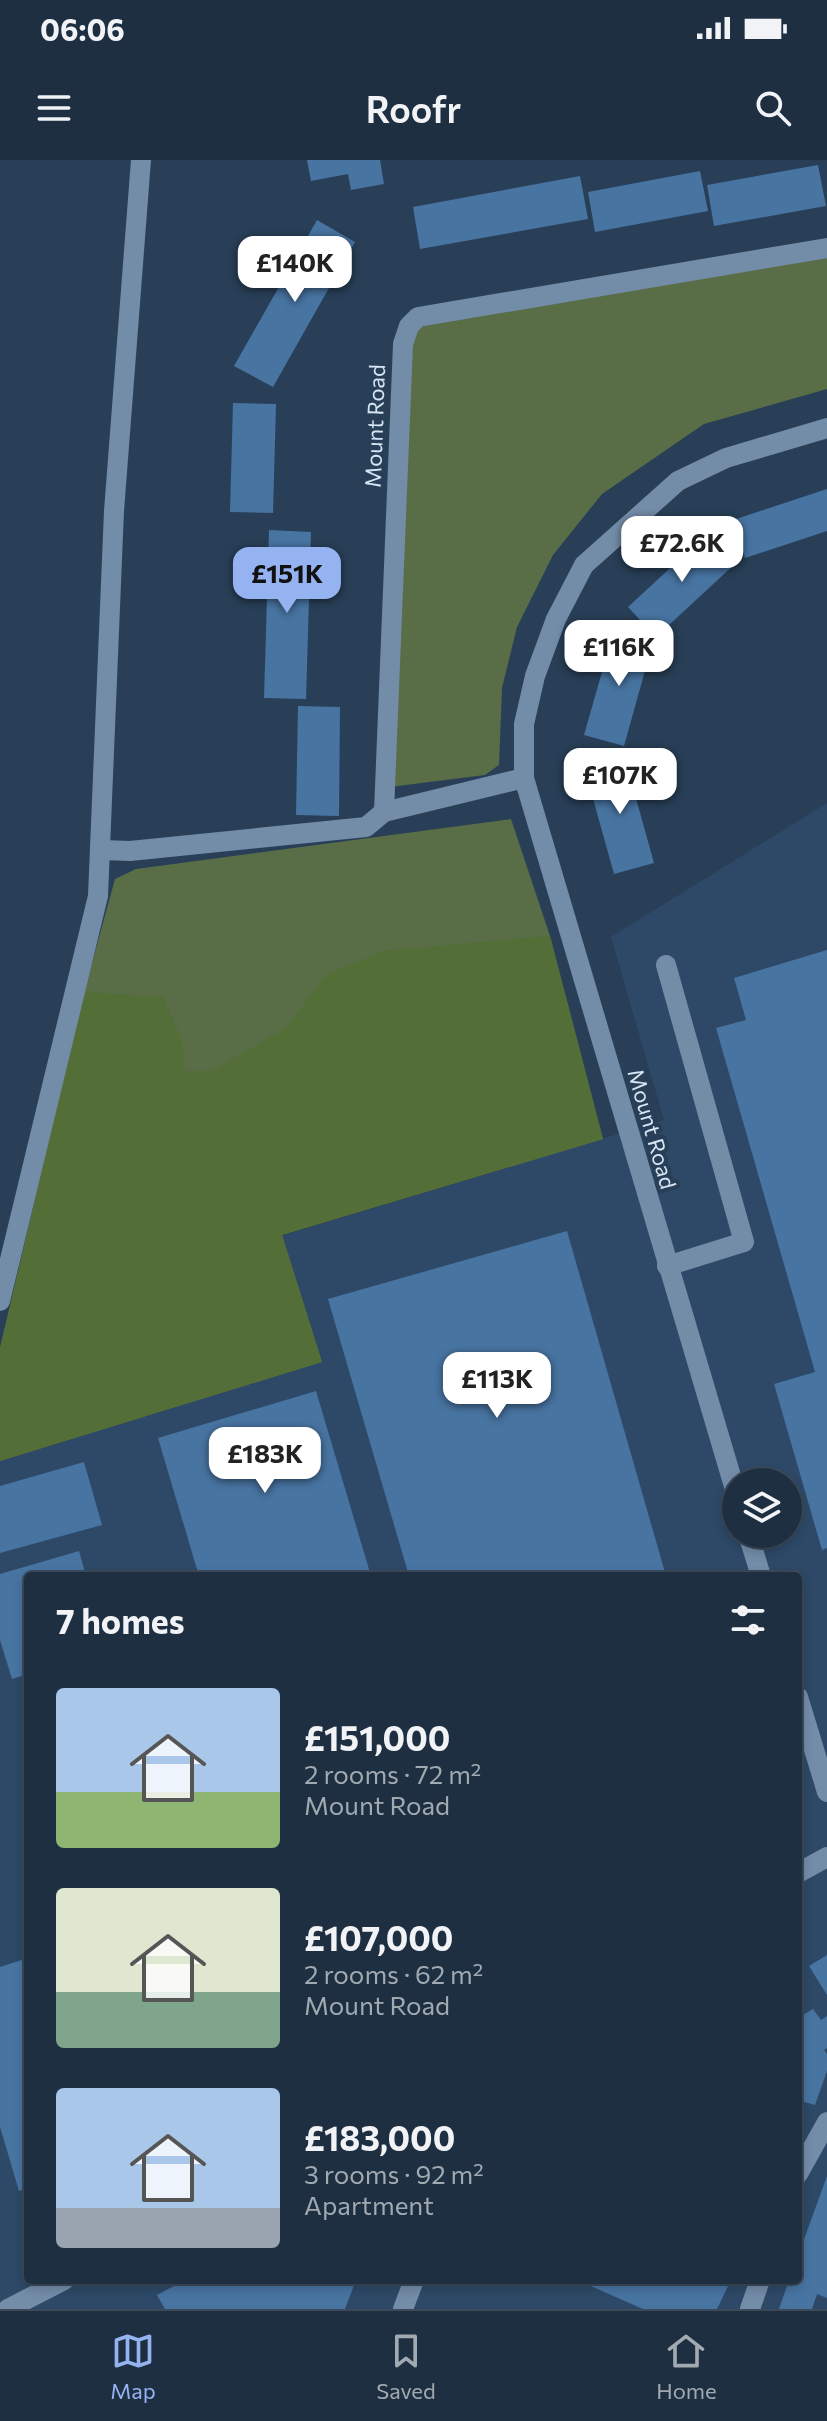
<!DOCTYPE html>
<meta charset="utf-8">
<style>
body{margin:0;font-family:Commissioner,sans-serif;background:#2b3b4c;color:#f1f3f6;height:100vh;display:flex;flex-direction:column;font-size:30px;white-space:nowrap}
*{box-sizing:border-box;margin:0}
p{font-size:26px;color:#a1a9b1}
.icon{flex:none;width:44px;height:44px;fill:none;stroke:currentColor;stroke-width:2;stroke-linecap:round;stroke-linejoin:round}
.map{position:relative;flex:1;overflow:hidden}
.side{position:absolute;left:24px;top:1412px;width:778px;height:712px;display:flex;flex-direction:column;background:#1e2f41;border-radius:8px;box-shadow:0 4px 12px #0003,0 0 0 2px #3c4a5a}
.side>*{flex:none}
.controls{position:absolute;left:722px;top:1308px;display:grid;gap:16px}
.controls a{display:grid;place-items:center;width:80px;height:80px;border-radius:50%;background:#1e2f41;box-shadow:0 4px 12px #0003,0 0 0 2px #3c4a5a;font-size:40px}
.price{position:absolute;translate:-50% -68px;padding:0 18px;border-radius:16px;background:#fff;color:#222;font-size:26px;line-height:52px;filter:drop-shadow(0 2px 4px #0008)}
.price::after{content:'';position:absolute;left:50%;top:48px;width:24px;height:18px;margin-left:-12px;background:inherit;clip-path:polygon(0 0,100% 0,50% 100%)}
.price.active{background:#95b2f1;color:#111}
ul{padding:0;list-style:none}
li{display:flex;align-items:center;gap:24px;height:200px;padding:0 32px}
li span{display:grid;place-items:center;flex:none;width:224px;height:160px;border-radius:8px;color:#555}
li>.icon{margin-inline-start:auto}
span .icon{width:96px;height:96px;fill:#fffc;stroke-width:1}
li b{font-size:34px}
h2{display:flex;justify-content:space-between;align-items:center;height:96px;padding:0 32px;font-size:34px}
.status{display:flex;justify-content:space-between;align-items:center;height:56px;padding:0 40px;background:#1e2f41;direction:ltr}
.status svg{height:22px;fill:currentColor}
header{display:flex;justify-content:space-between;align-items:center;height:104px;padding:0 32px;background:#1e2f41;font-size:36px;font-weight:600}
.menu{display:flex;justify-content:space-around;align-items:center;height:112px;border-top:2px solid #3c4a5a;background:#1e2f41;font-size:22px;color:#a1a9b1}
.menu a{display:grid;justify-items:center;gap:4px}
.menu .active{color:#95b2f1}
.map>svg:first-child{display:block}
.built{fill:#2d4967;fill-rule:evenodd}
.green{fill:#596d47}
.forest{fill:#536f37}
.building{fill:#4874a2}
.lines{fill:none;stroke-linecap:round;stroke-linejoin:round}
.minor{stroke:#738ca8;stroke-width:20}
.labels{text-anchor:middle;stroke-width:8;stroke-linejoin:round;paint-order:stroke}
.street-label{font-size:22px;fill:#d6e4f3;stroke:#283f57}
</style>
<div class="status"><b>06:06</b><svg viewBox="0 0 49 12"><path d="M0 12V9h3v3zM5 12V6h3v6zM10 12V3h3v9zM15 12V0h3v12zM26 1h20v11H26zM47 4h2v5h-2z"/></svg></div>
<header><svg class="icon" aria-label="menu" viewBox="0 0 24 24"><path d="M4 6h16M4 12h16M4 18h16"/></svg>Roofr<svg class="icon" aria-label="search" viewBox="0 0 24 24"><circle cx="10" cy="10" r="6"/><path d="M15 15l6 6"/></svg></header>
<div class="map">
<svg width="827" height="2149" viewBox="0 0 827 2149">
<rect width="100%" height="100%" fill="#283f57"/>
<path class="built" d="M827 643V2149H0V1301L322 1202 281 1076 664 960 611 777ZM736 1322H788V1374H736ZM28 1416H798V2120H28Z"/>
<g class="green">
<polygon points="827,97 827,229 704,264 602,334 553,395 517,467 502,528 499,605 485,615 382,628 409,179 420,163"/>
<polygon points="511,659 550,776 603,979 282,1075 322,1202 0,1301 0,1188 84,832 115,719 136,709"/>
</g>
<polygon class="forest" points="550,776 603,979 282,1075 322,1202 0,1301 0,1188 84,832 163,837 182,880 185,911 212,911 286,868 326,815 383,791"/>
<g class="building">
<polygon points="307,0 380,0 384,24 351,30 348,14 311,21"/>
<polygon points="818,5 826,46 714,66 707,25"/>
<polygon points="700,11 708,51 595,72 588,32"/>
<polygon points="580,16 588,59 420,89 413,47"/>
<polygon points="317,60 355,82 273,227 234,206"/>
<polygon points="233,243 276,244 273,353 230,352"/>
<polygon points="827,329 827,371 745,398 733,360"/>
<polygon points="269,370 311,372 306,539 264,538"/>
<polygon points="709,372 737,402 656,477 628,447"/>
<polygon points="614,470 653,482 624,586 584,575"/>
<polygon points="298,546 340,547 339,656 296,655"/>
<polygon points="625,599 654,703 614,714 585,610"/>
<polygon points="827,790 827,1388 822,1390 774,1224 815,1212 716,868 746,860 734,818"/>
<polygon points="567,1071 666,1416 409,1416 328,1139"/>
<polygon points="316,1231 371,1416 199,1416 158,1278"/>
<polygon points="84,1302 102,1365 0,1393 0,1326"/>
<polygon points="79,1391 86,1416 28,1416 28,1514 12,1519 0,1480 0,1414"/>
<polygon points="827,1795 827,1835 809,1806"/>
<polygon points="28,1798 28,2028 19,2031 0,1967 0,1807"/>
<polygon points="813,1849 821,1860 827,1856 827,1888 824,1890 827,1894 827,1911 815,1945 798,1940 798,1905 803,1891 798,1884 798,1858"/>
<polygon points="827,2016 827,2138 817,2134 812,2149 779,2149 789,2120 798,2120 798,2096"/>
<polygon points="185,2120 356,2120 345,2149 165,2149 157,2135"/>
<polygon points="577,2120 731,2120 717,2149 643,2149"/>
</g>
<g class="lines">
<g class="minor">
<polyline points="524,618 384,652 403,184 409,166 418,157 827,88"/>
<polyline points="102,690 130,691 366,667 384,652"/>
<polyline points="666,805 744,1082 667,1106"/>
<polyline points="0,1141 98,736 114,351 141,0"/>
<polyline points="736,1333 524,618 524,564 535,516 556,459 584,405 678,321 726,298 827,268"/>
<polyline points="748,1374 761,1416"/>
<polyline points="798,1537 827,1632"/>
<polyline points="798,1713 827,1697"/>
<polyline points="798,2014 827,1962"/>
<polyline points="8,2149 64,2120"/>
<polyline points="403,2149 414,2120"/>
<polyline points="750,2149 760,2120"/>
</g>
</g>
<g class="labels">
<g class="street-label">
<text transform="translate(375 266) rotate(-88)" y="8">Mount Road</text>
<text transform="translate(652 969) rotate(74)" y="8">Mount Road</text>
</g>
</g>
</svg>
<div class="controls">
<a><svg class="icon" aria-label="layers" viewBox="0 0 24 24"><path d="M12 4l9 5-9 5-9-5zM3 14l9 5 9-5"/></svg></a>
</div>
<b class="price" style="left:295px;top:144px">£140K</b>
<b class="price" style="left:682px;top:424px">£72.6K</b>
<b class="price active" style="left:287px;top:455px">£151K</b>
<b class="price" style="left:619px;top:528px">£116K</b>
<b class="price" style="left:620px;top:656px">£107K</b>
<b class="price" style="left:497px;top:1260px">£113K</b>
<b class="price" style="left:265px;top:1335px">£183K</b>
<section class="side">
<h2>7 homes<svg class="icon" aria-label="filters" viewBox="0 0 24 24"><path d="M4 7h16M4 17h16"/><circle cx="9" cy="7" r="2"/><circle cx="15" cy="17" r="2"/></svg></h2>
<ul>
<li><span style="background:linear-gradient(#a9c7e8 65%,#8fb573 0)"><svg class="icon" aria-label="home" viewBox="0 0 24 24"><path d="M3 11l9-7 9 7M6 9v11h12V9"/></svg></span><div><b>£151,000</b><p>2 rooms · 72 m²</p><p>Mount Road</p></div></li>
<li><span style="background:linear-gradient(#dfe7d0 65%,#7fa58c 0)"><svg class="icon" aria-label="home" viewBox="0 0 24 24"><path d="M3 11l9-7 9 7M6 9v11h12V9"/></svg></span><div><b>£107,000</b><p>2 rooms · 62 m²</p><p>Mount Road</p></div></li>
<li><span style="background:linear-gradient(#a9c7e8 75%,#9aa5b1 0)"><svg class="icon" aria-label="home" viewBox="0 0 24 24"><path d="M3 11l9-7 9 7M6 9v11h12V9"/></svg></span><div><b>£183,000</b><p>3 rooms · 92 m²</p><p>Apartment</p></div></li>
</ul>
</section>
</div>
<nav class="menu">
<a class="active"><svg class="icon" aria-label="map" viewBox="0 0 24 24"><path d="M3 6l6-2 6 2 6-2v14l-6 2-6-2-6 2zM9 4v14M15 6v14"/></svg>Map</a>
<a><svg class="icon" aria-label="saved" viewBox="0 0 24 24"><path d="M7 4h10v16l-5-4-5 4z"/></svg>Saved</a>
<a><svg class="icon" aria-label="home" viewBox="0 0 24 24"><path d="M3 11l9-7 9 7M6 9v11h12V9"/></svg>Home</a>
</nav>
